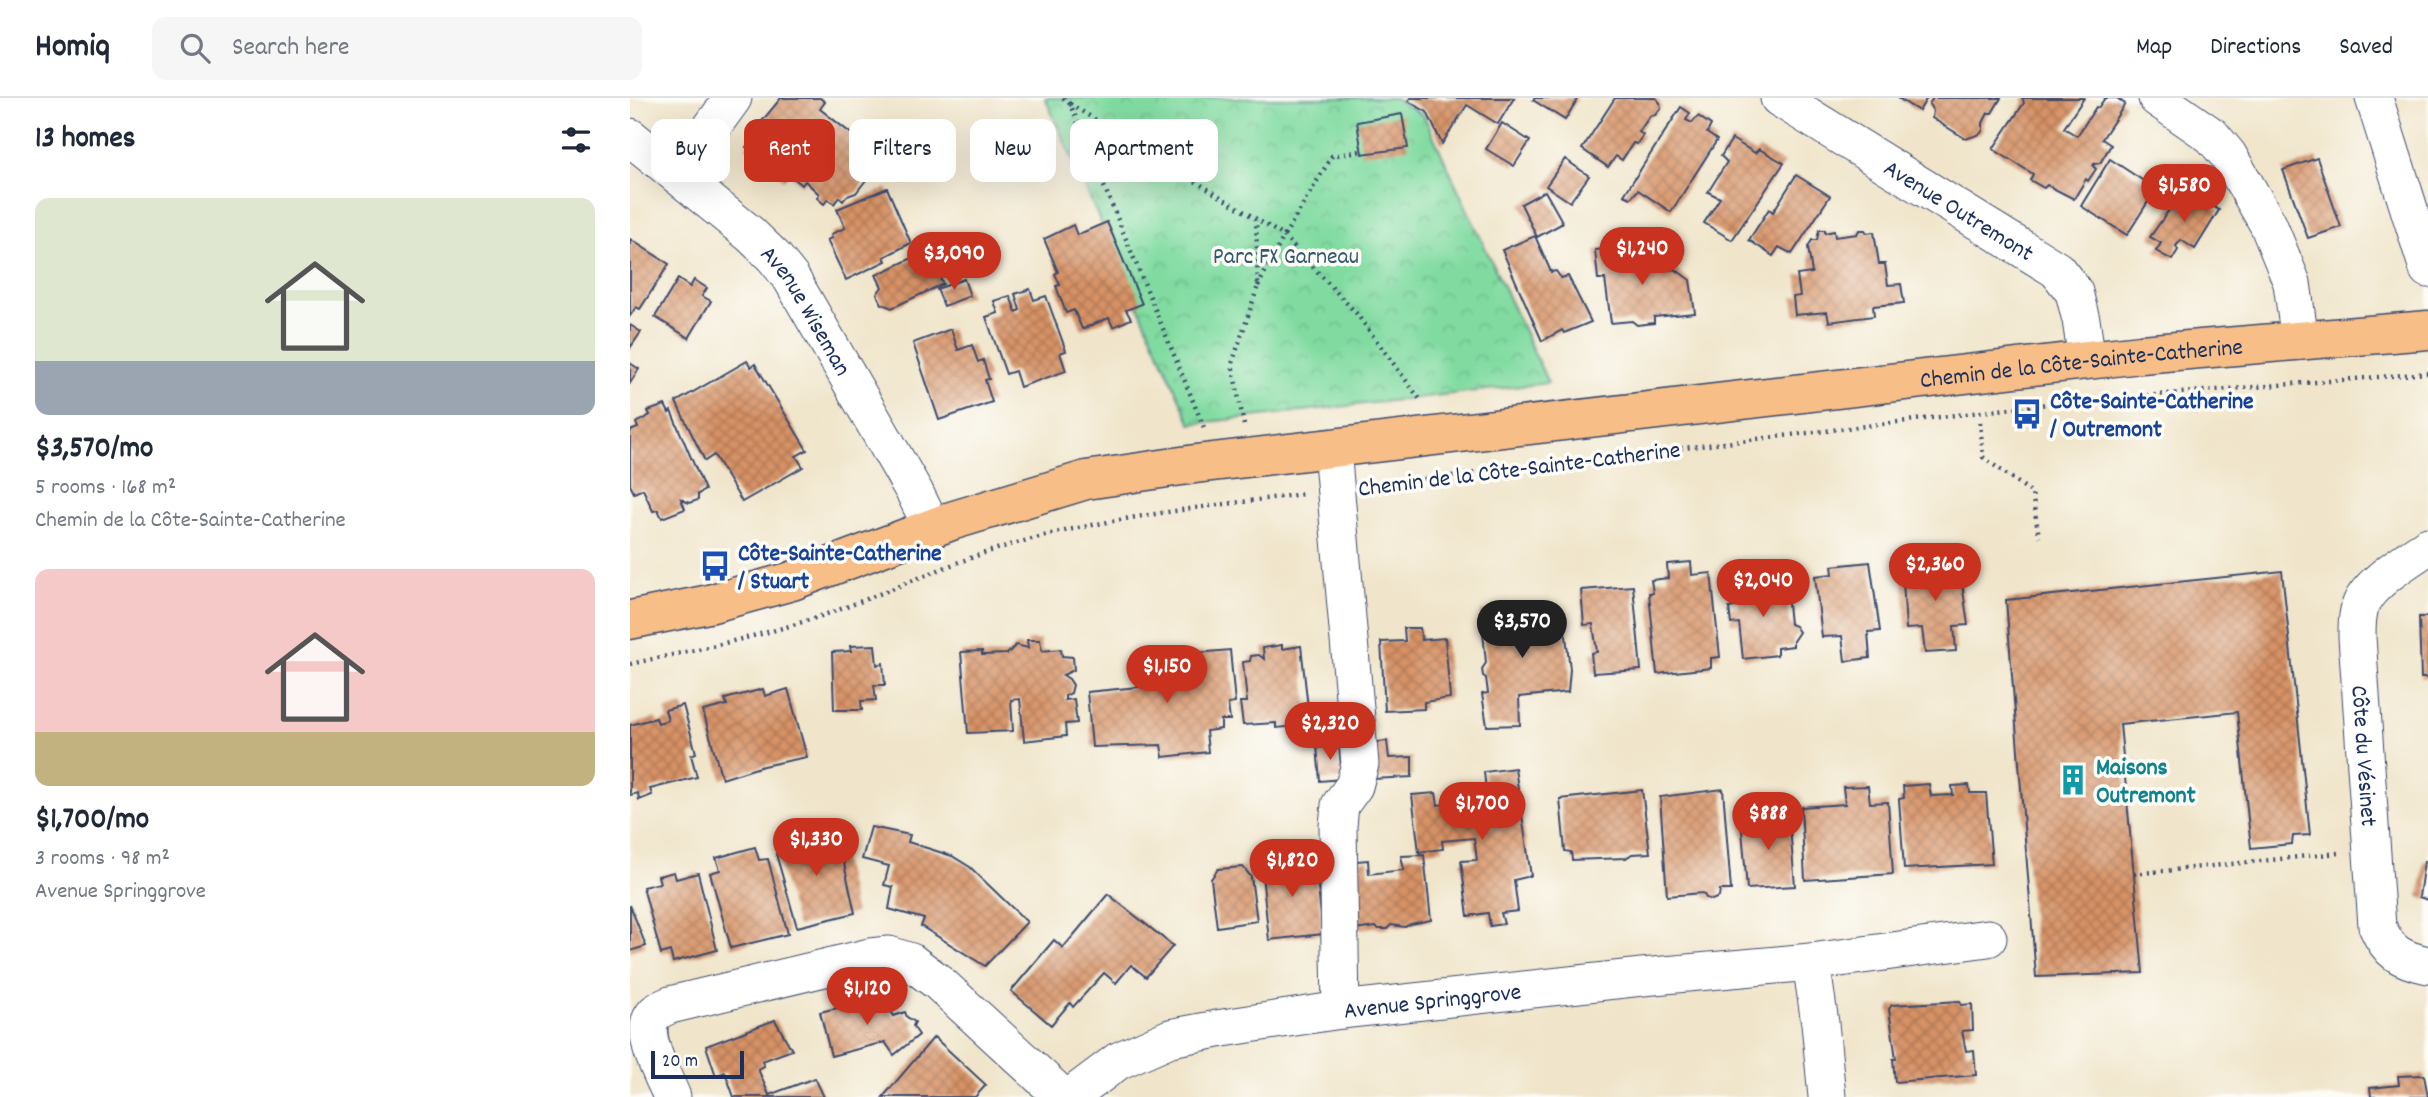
<!DOCTYPE html>
<meta charset="utf-8">
<style>
body{margin:0;font-family:Dekko,sans-serif;background:#f6f6f7;color:#1f2937;height:100vh;display:flex;flex-direction:column;font-size:26px;white-space:nowrap}
*{box-sizing:border-box;margin:0}
p{font-size:23px;color:#747a83}
.icon{flex:none;width:38px;height:38px;fill:none;stroke:currentColor;stroke-width:2;stroke-linecap:round;stroke-linejoin:round}
.map{position:relative;flex:1;overflow:hidden}
.side{display:flex;flex-direction:column;background:#fff;width:630px}
.side>*{flex:none}
.banner{position:absolute;left:21px;top:21px;width:665px;height:63px;display:flex;gap:14px}
.scale{position:absolute;left:21px;bottom:18px;width:93px;box-sizing:border-box;padding-left:7px;border:4px solid #1b2f5e;border-top:0;font-size:19px;line-height:24px;white-space:nowrap;color:#1b2f5e;-webkit-text-stroke:5px #fdfcf7;paint-order:stroke}
.price{position:absolute;translate:-50% -60px;padding:0 16px;border-radius:24px;background:#c8321e;color:#fff;font-size:23px;line-height:46px;filter:drop-shadow(0 2px 4px #0008)}
.price::after{content:'';position:absolute;left:50%;top:42px;width:21px;height:16px;margin-left:-10px;background:inherit;clip-path:polygon(0 0,100% 0,50% 100%)}
.price.selected{background:#222;color:#fff}
ul{padding:0;list-style:none}
li{display:grid;align-content:center;gap:14px;height:371px;padding:0 35px}
li span{display:grid;place-items:center;height:217px;border-radius:14px;color:#555}
li>.icon{margin-inline-start:auto}
span .icon{width:126px;height:126px;fill:#fffc;stroke-width:1}
li b{font-size:30px}
h2{display:flex;justify-content:space-between;align-items:center;height:84px;padding:0 35px;font-size:30px}
.chip{padding:0 24px;border-radius:14px;background:#fff;box-shadow:0 7px 28px #0002;font-size:24px;line-height:63px}
.chip.selected{background:#c8321e;color:#fff}
header{display:flex;align-items:center;gap:42px;box-sizing:border-box;height:98px;padding:0 35px;background:#fff;border-bottom:2px solid #e0e1e3}
header strong{font-size:33px}
nav{display:flex;gap:38px;margin-inline-start:auto;font-size:24px}
.search{width:490px;height:63px;background:#f6f6f7;display:flex;align-items:center;gap:18px;box-sizing:border-box;padding:0 24px;border-radius:14px;color:#747a83;font-size:26px}
main{display:flex;flex:1;min-height:0}
.map>svg:first-child{display:block}
.park{fill:url(#park-crowns);stroke:#4e8580;stroke-width:2}
.building{fill:url(#building-cross-hatch)}
.lines{fill:none;stroke-linecap:round;stroke-linejoin:round}
.minor-casing{stroke:#3b4a6e;stroke-width:39}
.major-casing{stroke:#3b4a6e;stroke-width:41}
.path{stroke:#3b4a6e;stroke-width:4.5;stroke-dasharray:2 5;stroke-linecap:butt}
.minor{stroke:#fff;stroke-width:37}
.major{stroke:#f7be87;stroke-width:38}
.labels{text-anchor:middle;stroke-width:7;stroke-linejoin:round;paint-order:stroke}
.street-label{font-size:24px;fill:#1b2f5e;stroke:#fdfcf7}
.park-label{font-size:24px;fill:#345a6f;stroke:#fdfcf7}
.transit-label{font-size:24px;font-weight:bold;fill:#164399;stroke:#fdfcf7;text-anchor:start}
.culture-label{font-size:24px;font-weight:bold;fill:#0d838f;stroke:#fdfcf7;text-anchor:start}
</style>
<header>
<strong>Homiq</strong>
<div class="search"><svg class="icon" aria-label="search" viewBox="0 0 24 24"><circle cx="10" cy="10" r="6"/><path d="M15 15l6 6"/></svg>Search here</div>
<nav><a>Map</a><a>Directions</a><a>Saved</a></nav>
</header>
<main>
<section class="side">
<h2>13 homes<svg class="icon" aria-label="filters" viewBox="0 0 24 24"><path d="M4 7h16M4 17h16"/><circle cx="9" cy="7" r="2"/><circle cx="15" cy="17" r="2"/></svg></h2>
<ul>
<li><span style="background:linear-gradient(#dfe7d0 75%,#9aa5b1 0)"><svg class="icon" aria-label="home" viewBox="0 0 24 24"><path d="M3 11l9-7 9 7M6 9v11h12V9"/></svg></span><div><b>$3,570/mo</b><p>5 rooms · 168 m²</p><p>Chemin de la Côte-Sainte-Catherine</p></div></li>
<li><span style="background:linear-gradient(#f6c9c9 75%,#c2b280 0)"><svg class="icon" aria-label="home" viewBox="0 0 24 24"><path d="M3 11l9-7 9 7M6 9v11h12V9"/></svg></span><div><b>$1,700/mo</b><p>3 rooms · 98 m²</p><p>Avenue Springgrove</p></div></li>
</ul>
</section>
<div class="map">
<svg width="1798" height="999" viewBox="0 0 1798 999">
<defs>
<pattern id="park-crowns" width="20" height="18" patternUnits="userSpaceOnUse" patternTransform="scale(1.75)"><rect width="20" height="18" fill="#81dba1"/><path d="M2 6a3 3 0 1 1 6 0M12 15a3 3 0 1 1 6 0" fill="none" stroke="#6fbc8d"/></pattern>
<pattern id="building-cross-hatch" width="8" height="8" patternUnits="userSpaceOnUse" patternTransform="scale(1.75)"><rect width="8" height="8" fill="#d79265"/><path d="M0 0l8 8M0 8l8-8" fill="none" stroke="#ae7856"/></pattern>
</defs>
<rect width="100%" height="100%" fill="#fdfcf7"/>
<filter id="ink" filterUnits="userSpaceOnUse"><feTurbulence type="fractalNoise" baseFrequency=".0143" numOctaves="2"/><feDisplacementMap in="SourceGraphic" scale="14" xChannelSelector="R" yChannelSelector="G"/><feConvolveMatrix kernelMatrix="1 2 1 2 8 2 1 2 1" color-interpolation-filters="sRGB"/></filter>
<filter id="wash" filterUnits="userSpaceOnUse"><feTurbulence type="fractalNoise" baseFrequency=".00686" numOctaves="4" result="noise"/><feDisplacementMap in="SourceGraphic" scale="28" xChannelSelector="R" yChannelSelector="G"/><feGaussianBlur stdDeviation="1.57" result="paint"/><feColorMatrix in="noise" values="0 0 0 0 0 0 0 0 0 0 0 0 0 0 0 0 0 1.4 0 .05"/><feComposite in="paint" operator="in"/></filter>
<g filter="url(#wash)">
<rect width="100%" height="100%" fill="#f0e5ca"/>
<polygon class="park" points="415,0 765,0 794,18 918,285 561,326"/>
<g id="blocks">
<g class="building">
<polygon points="151,0 190,0 195,4 190,11 228,41 228,54 239,63 228,75 236,82 226,95 217,98 213,103 209,99 204,106 198,101 194,106 187,100 189,96 175,83 172,87 159,76 154,82 140,70 144,66 131,55 127,58 116,49 121,43 118,40"/>
<polygon points="780,0 884,0 868,26 837,7 812,46 797,14 778,3"/>
<polygon points="905,0 948,0 935,22 903,2"/>
<polygon points="985,0 1026,0 1030,5 1031,10 1025,17 1020,18 1009,34 1013,37 1007,46 1003,45 992,62 986,58 978,69 952,51"/>
<polygon points="1268,0 1297,0 1289,13"/>
<polygon points="1303,0 1371,0 1362,15 1358,15 1353,25 1353,32 1350,36 1336,41 1302,20 1303,13 1299,6"/>
<polygon points="1392,0 1454,0 1434,30 1447,38 1466,9 1468,10 1475,0 1487,0 1495,6 1472,41 1481,47 1470,65 1464,66 1463,68 1466,71 1458,83 1456,81 1444,101 1417,87 1414,90 1400,82 1403,76 1363,51 1394,5"/>
<polygon points="1051,9 1060,15 1056,22 1062,25 1068,18 1081,27 1077,35 1087,42 1041,114 1008,92 1001,100 994,97"/>
<polygon points="772,16 778,50 732,56 727,24"/>
<polygon points="872,25 900,43 884,68 856,51"/>
<polygon points="289,36 298,58 260,74 251,52"/>
<polygon points="1102,41 1125,55 1129,51 1154,65 1102,142 1074,125 1090,100 1078,94 1097,64 1091,58"/>
<polygon points="1687,60 1711,129 1678,140 1653,72"/>
<polygon points="935,61 959,78 940,104 916,88"/>
<polygon points="1480,61 1526,91 1497,137 1451,108"/>
<polygon points="1166,77 1200,98 1162,156 1149,149 1143,158 1119,142 1139,111 1143,114"/>
<polygon points="257,90 281,145 254,159 256,163 216,182 197,142 202,140 201,136 215,130 207,111"/>
<polygon points="1554,91 1589,112 1565,151 1551,142 1546,148 1548,152 1542,162 1526,153 1531,145 1520,139"/>
<polygon points="915,93 933,125 907,139 891,106"/>
<polygon points="477,124 512,206 496,212 501,221 483,229 479,220 452,231 444,212 436,215 426,188 430,187 425,176 428,174 414,141 443,127 447,137"/>
<polygon points="1189,132 1195,132 1195,135 1204,133 1205,139 1227,136 1229,132 1235,132 1237,135 1244,134 1249,166 1255,166 1258,187 1271,186 1274,205 1243,208 1244,218 1199,224 1197,214 1165,217 1163,199 1170,198 1167,177 1182,175 1178,149 1182,142 1187,142"/>
<polygon points="905,138 921,174 926,173 931,180 938,178 961,224 934,235 932,232 912,243 872,152"/>
<polygon points="0,141 39,166 10,211 6,209 0,218"/>
<polygon points="1002,148 1021,159 1023,170 1037,168 1038,172 1045,171 1060,182 1065,215 1024,219 1024,225 1007,227 1002,223 981,225 975,181 968,181 965,152"/>
<polygon points="297,153 303,165 309,161 315,171 308,176 313,186 262,210 252,206 247,196 252,189 246,177"/>
<polygon points="48,181 60,189 64,182 77,190 72,198 81,203 59,240 25,219"/>
<polygon points="334,181 340,198 314,208 307,191"/>
<polygon points="400,191 404,202 416,198 436,253 430,255 436,273 390,289 385,273 376,276 356,219 368,215 364,203 380,198 386,214 390,212 385,196"/>
<polygon points="0,227 11,234 0,250"/>
<polygon points="321,231 328,252 342,247 348,264 353,262 359,281 355,282 362,304 309,322 283,245"/>
<polygon points="117,263 121,269 125,266 177,352 166,358 173,369 112,404 84,357 75,363 46,304"/>
<polygon points="0,265 9,271 0,285"/>
<polygon points="35,307 39,315 41,313 75,392 68,396 68,402 59,405 51,401 55,411 32,420 28,412 23,413 13,391 4,395 0,387 0,333 8,330 6,325 20,317 18,313"/>
<polygon points="1061,464 1062,477 1081,475 1090,559 1081,560 1081,570 1027,576 1019,495 1023,495 1021,482 1038,480 1037,466"/>
<polygon points="1240,464 1250,533 1238,534 1240,560 1215,563 1212,538 1192,539 1185,478 1203,476 1202,468"/>
<polygon points="1329,464 1338,527 1324,528 1326,553 1295,555 1292,530 1276,531 1272,467"/>
<polygon points="1652,473 1680,737 1663,738 1662,746 1621,750 1607,614 1490,626 1513,875 1406,879 1376,502"/>
<polygon points="1120,479 1128,487 1156,485 1160,526 1165,528 1169,534 1163,543 1163,548 1147,550 1147,557 1113,561 1109,525 1101,526 1099,510 1109,508 1107,488 1113,480"/>
<polygon points="1003,488 1011,572 963,575 961,555 967,554 963,526 954,527 951,492"/>
<polygon points="927,508 936,538 940,571 938,594 889,599 890,627 857,628 852,596 858,595 856,580 853,578 852,571 856,565 851,514"/>
<polygon points="1789,519 1798,519 1798,580 1791,580"/>
<polygon points="774,530 790,530 792,542 815,540 820,600 794,604 794,611 755,613 751,544 775,543"/>
<polygon points="397,542 410,542 412,553 431,551 432,558 443,559 444,572 433,577 439,581 443,587 441,595 435,598 435,602 444,601 447,625 435,626 436,638 394,643 390,601 381,602 383,633 338,635 331,554 352,553 352,557 377,556 386,547 398,550"/>
<polygon points="245,547 247,567 253,565 255,587 244,587 246,602 231,603 232,612 204,612 202,554 221,553 220,548"/>
<polygon points="652,547 652,551 671,548 680,627 646,630 646,625 613,627 610,604 617,604 613,564 620,563 621,558 629,557 634,561 633,550"/>
<polygon points="600,552 605,605 598,606 600,622 591,622 591,631 576,633 578,654 533,659 531,647 462,649 457,594 508,589 508,584 523,583 521,559"/>
<polygon points="133,591 135,598 158,591 177,659 133,668 92,681 73,613 97,607 95,601"/>
<polygon points="53,607 66,655 61,657 67,679 20,691 22,697 9,702 8,695 0,697 0,627 26,620 28,625 38,622 35,612"/>
<polygon points="757,643 759,660 782,659 782,679 742,681 739,645"/>
<polygon points="709,646 712,681 690,683 687,648"/>
<polygon points="885,670 901,778 884,782 888,813 871,815 874,826 860,828 858,815 838,818 831,763 847,762 844,740 812,743 813,751 789,754 782,697 806,695 808,707 857,701 854,674"/>
<polygon points="1299,686 1301,698 1323,697 1322,688 1339,687 1340,695 1356,695 1362,766 1274,771 1269,701 1274,700 1273,688"/>
<polygon points="1238,688 1240,705 1258,704 1263,776 1175,782 1171,709 1215,706 1213,689"/>
<polygon points="1093,691 1101,792 1090,792 1089,799 1082,802 1076,800 1073,795 1037,798 1030,699"/>
<polygon points="1012,692 1020,755 1002,756 996,760 942,762 941,754 935,753 930,701"/>
<polygon points="1159,717 1165,788 1117,791 1111,720"/>
<polygon points="201,729 207,734 225,815 167,829 146,756 165,750 163,741"/>
<polygon points="241,729 280,737 278,744 322,758 340,769 397,824 355,868 291,828 294,821 259,811 263,789 254,787 259,768 232,761"/>
<polygon points="125,749 129,762 138,761 158,836 101,850 80,775 90,772 86,760"/>
<polygon points="674,755 678,773 686,771 693,836 639,842 632,777 643,776 640,759"/>
<polygon points="794,757 801,822 781,826 775,829 761,827 757,831 749,831 745,829 724,832 715,764 738,762 739,776 774,772 771,758"/>
<polygon points="1794,763 1798,764 1798,802 1789,799"/>
<polygon points="613,769 621,779 627,823 587,829 581,781 588,771"/>
<polygon points="44,774 46,781 68,775 87,852 43,864 40,853 31,856 13,789 30,785 28,778"/>
<polygon points="478,796 543,848 516,879 501,867 486,885 474,875 443,909 440,905 421,927 381,893 424,842 433,850"/>
<polygon points="0,807 16,848 0,853"/>
<polygon points="249,895 264,918 275,914 277,919 285,924 283,928 289,937 264,957 255,944 201,958 190,914 237,903"/>
<polygon points="1330,903 1331,907 1342,906 1343,932 1332,933 1336,953 1344,952 1346,977 1265,984 1263,961 1266,961 1259,911 1262,907"/>
<polygon points="145,922 162,952 132,963 134,968 128,971 139,997 185,980 194,999 104,999 95,974 86,978 76,948"/>
<polygon points="304,939 356,987 345,999 253,999"/>
<polygon points="1794,977 1798,999 1741,999 1740,990 1769,987 1768,978"/>
</g>
</g>
</g>
<g filter="url(#ink)">
<use href="#blocks" fill-opacity="0" stroke="#3b4a6e" stroke-width="2"/>
<g class="lines">
<g class="minor-casing">
<g id="minor">
<path id="s1" d="M1149 0 1427 172 1444 194 1451 222 1457 262"/>
<polyline points="1527,0 1582,38 1598,57 1638,126 1662,185 1670,243"/>
<polyline points="1744,0 1798,171"/>
<path id="s2" d="M0 39 120 136 144 159 161 180 285 395 302 430"/>
<polyline points="47,77 103,0"/>
<polyline points="702,351 730,666 724,688 710,707 708,728 711,912"/>
<path id="s3" d="M1798 448C1779 461 1740 484 1731 506 1727 516 1727 528 1727 539L1747 828C1759 855 1770 861 1798 867"/>
<polyline points="1181,864 1190,925 1197,999"/>
<path d="M42 999C34 979 7 933 25 915 29 912 35 909 40 907L240 859 259 857 281 864 308 884 433 999"/>
<path id="s4" d="M440 999 488 963 540 940 593 930 711 912 1012 879 1181 864 1358 840"/>
</g>
</g>
<g class="major-casing">
<g id="major">
<path id="s5" d="M0 522 79 506 162 483 321 423 456 382 565 366 1404 268 1511 256 1798 232"/>
</g>
</g>
<g class="path">
<polyline points="433,0 440,6 575,332"/>
<polyline points="440,6 654,138 702,58 731,53"/>
<polyline points="628,188 654,138 726,215 792,304"/>
<polyline points="1350,324 1353,359 1402,395 1409,439"/>
<polyline points="614,327 602,266 628,188 626,122"/>
<polyline points="738,388 1426,305 1798,275"/>
<path d="M0 566C64 552 129 539 191 518 255 496 315 466 380 447 476 419 575 409 673 396"/>
<polyline points="1504,776 1708,755"/>
</g>
<use href="#minor" class="minor"/>
<use href="#major" class="major"/>
</g>
</g>
<defs>
<g id="bus-bare" transform="scale(2.415)"><path d="M-5-6H5V4H4V6H2V4H-2V6H-4V4H-5ZM-3.5-4V0h7V-4ZM-3.5 1.2v1.5H-2V1.2ZM2 1.2v1.5H3.5V1.2Z" fill="#1a4fb4" stroke="#fdfcf7" stroke-width="2.5" paint-order="stroke"/></g>
<g id="building-bare" transform="scale(2.415)"><path d="M-4-6H4V6H1V3H-1V6H-4ZM-2.5-4.3h1.7v1.8h-1.7ZM.8-4.3h1.7v1.8H.8ZM-2.5-1h1.7V.8h-1.7ZM.8-1h1.7V.8H.8Z" fill="#0f9aa8" stroke="#fdfcf7" stroke-width="2.5" paint-order="stroke"/></g>
</defs>
<g fill-rule="evenodd">
<use href="#bus-bare" x="1397" y="316"/>
<use href="#bus-bare" x="85" y="468"/>
<use href="#building-bare" x="1443" y="682"/>
</g>
<g class="labels">
<g class="street-label">
<text dy="8" stroke="none"><textPath href="#s1" startOffset="212">Avenue Outremont</textPath></text>
<text dy="8" stroke="none"><textPath href="#s2" startOffset="250">Avenue Wiseman</textPath></text>
<text dy="8" stroke="none"><textPath href="#s5" startOffset="1480">Chemin de la Côte-Sainte-Catherine</textPath></text>
<text transform="translate(889 370) rotate(-7)" y="8">Chemin de la Côte-Sainte-Catherine</text>
<text dy="8" stroke="none"><textPath href="#s3" startOffset="242">Côte du Vésinet</textPath></text>
<text dy="8" stroke="none"><textPath href="#s4" startOffset="382">Avenue Springgrove</textPath></text>
</g>
<g class="park-label">
<text x="656" y="165">Parc FX Garneau</text>
</g>
<g class="transit-label">
<text x="1420" y="310">Côte-Sainte-Catherine<tspan x="1420" dy="28">/ Outremont</tspan></text>
<text x="108" y="462">Côte-Sainte-Catherine<tspan x="108" dy="28">/ Stuart</tspan></text>
</g>
<g class="culture-label">
<text x="1466" y="676">Maisons<tspan x="1466" dy="28">Outremont</tspan></text>
</g>
</g>
</svg>
<div class="scale">20 m</div>
<b class="price" style="left:1554px;top:126px">$1,580</b>
<b class="price" style="left:1012px;top:189px">$1,240</b>
<b class="price" style="left:324px;top:194px">$3,090</b>
<b class="price" style="left:1305px;top:505px">$2,360</b>
<b class="price" style="left:1133px;top:521px">$2,040</b>
<b class="price selected" style="left:892px;top:562px">$3,570</b>
<b class="price" style="left:537px;top:607px">$1,150</b>
<b class="price" style="left:700px;top:664px">$2,320</b>
<b class="price" style="left:852px;top:744px">$1,700</b>
<b class="price" style="left:1138px;top:754px">$888</b>
<b class="price" style="left:186px;top:780px">$1,330</b>
<b class="price" style="left:662px;top:801px">$1,820</b>
<b class="price" style="left:237px;top:929px">$1,120</b>
<div class="banner">
<a class="chip">Buy</a>
<a class="chip selected">Rent</a>
<a class="chip">Filters</a>
<a class="chip">New</a>
<a class="chip">Apartment</a>
</div>
</div>
</main>
